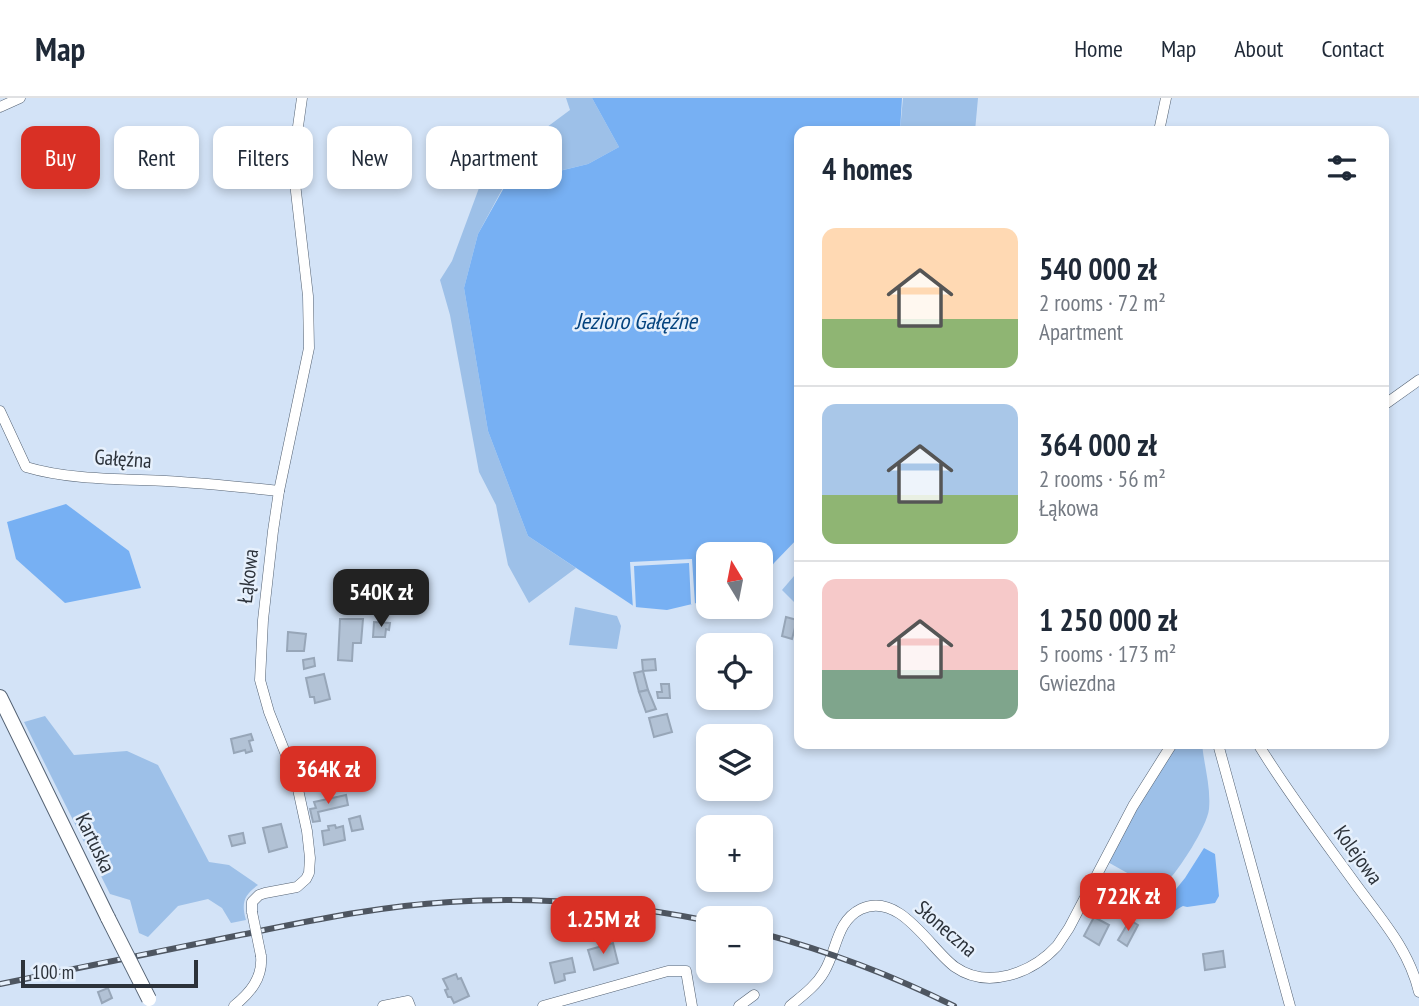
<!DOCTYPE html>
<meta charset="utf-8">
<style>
body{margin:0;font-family:"PT Sans Narrow",sans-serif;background:#f2f2f3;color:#1f2937;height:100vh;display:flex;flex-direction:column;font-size:26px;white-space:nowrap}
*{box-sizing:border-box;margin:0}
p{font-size:23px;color:#747a83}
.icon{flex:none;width:38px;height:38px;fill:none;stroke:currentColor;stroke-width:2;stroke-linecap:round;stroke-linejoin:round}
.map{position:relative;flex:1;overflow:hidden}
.drawer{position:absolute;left:794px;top:28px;width:595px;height:623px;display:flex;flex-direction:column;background:#fff;border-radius:14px;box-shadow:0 4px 10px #0003}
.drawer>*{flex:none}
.guide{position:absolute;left:21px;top:28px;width:665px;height:63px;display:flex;gap:14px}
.needle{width:46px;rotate:350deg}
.controls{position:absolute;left:696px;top:444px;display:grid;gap:14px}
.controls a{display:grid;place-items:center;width:77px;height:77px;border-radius:14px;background:#fff;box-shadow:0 4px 10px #0003;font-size:35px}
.scale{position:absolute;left:21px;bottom:18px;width:177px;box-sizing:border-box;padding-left:7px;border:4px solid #2c323a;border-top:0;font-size:19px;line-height:24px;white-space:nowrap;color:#2c323a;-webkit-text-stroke:5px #e6f0fc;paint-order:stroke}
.price{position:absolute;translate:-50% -60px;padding:0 16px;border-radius:14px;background:#d93025;color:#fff;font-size:23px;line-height:46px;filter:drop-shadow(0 2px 4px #0008)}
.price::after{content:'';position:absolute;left:50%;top:42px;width:21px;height:16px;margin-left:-10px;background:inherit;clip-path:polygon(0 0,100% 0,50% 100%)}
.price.selected{background:#222;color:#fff}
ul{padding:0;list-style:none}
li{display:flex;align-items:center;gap:21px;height:175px;padding:0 28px}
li+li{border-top:2px solid #e0e1e3}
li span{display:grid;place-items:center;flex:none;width:196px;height:140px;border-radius:14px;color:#555}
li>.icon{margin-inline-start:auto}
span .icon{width:84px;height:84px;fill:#fffc;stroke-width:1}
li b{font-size:30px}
h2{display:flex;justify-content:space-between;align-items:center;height:84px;padding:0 28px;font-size:30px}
.pill{padding:0 24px;border-radius:14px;background:#fff;box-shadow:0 4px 10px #0003;font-size:24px;line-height:63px}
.pill.selected{background:#d93025;color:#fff}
header{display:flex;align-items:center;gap:42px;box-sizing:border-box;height:98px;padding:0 35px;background:#fff;border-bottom:2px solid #e0e1e3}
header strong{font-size:33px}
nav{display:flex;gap:38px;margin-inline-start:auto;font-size:24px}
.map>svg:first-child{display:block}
.green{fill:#9dc0e8}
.water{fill:#77b0f3}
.pier{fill:#d3e3f7}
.building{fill:#b2c2d5;stroke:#97a6b8;stroke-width:2}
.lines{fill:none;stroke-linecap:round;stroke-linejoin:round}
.minor-casing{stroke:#546273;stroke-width:11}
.secondary-casing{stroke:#546273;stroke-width:16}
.minor{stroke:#fff;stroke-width:10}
.secondary{stroke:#fff;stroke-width:14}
.rail-casing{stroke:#4e5661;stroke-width:6}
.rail{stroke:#e6f0fc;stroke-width:3.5;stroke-dasharray:10;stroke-linecap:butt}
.minor-bridge-casing{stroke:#546273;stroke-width:11;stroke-linecap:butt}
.secondary-bridge-casing{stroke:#546273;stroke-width:16;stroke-linecap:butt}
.minor-bridge{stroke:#fff;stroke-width:10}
.secondary-bridge{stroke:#fff;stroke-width:14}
.labels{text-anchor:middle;stroke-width:5;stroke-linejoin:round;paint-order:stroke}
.street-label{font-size:21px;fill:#2c323a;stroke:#e6f0fc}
.water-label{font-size:23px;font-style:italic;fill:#04437e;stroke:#e6f0fc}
</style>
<header>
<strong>Map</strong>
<nav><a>Home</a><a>Map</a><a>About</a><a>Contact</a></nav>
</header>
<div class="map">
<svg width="1419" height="908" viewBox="0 0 1419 908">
<rect width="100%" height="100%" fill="#d3e3f7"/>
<g class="green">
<polygon points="566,0 592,0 619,49 588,66 505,86 478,136 464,190 488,333 528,438 576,470 529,505 508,467 496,407 479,374 450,217 440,182 452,163 479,90 481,71 489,61 514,46 539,35 570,12"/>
<polygon points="903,0 978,0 975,33 900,33"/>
<polygon points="800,471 800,510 782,492"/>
<polygon points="575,509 617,518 621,528 617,551 569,547"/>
<path d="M45 618 74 657 127 653 158 667 209 764 229 767 258 787C244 797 241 805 246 822L231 825 222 810 208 801 178 808 148 839 139 835 130 802 110 796 24 624Z"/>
<path d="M1174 646H1202C1204 667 1211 689 1209 711 1207 729 1179 772 1166 785L1156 781 1145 785 1106 763Z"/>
</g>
<g class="water">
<polygon points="592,0 902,0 900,33 800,33 800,438 774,465 766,477 761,480 761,457 709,457 709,502 667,512 635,509 528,438 488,333 464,190 478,136 506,86 588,66 619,49"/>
<polygon points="66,406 129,453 141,490 65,505 16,461 7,424"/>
<path d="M1204 750 1215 756 1219 798 1215 805 1187 809 1183 808C1175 812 1171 817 1162 819L1159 812 1185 780Z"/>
</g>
<polygon class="pier" points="692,461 695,506 691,506 689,465 634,468 636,511 633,511 630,464"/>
<g class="building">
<polygon points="786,519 797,522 792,541 782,538"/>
<polygon points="340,521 363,521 361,545 353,545 352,563 338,562"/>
<polygon points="374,524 390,525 389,532 386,531 385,539 373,539"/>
<polygon points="288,534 306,536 304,553 287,553"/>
<polygon points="314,560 315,568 304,571 303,562"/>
<polygon points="655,561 656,572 643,573 642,562"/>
<polygon points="643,573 648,592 639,594 634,575"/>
<polygon points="324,576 330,601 315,605 314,599 310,599 306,580"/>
<polygon points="661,586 669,586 670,600 658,600 657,594 662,594"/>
<polygon points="648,592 656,611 646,614 639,594"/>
<polygon points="667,616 672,634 654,639 649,620"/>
<polygon points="251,636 253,642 249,643 252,653 246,655 245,652 234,655 231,641"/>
<polygon points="346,697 348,707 318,714 320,723 313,724 310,711 316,710 314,704"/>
<polygon points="360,718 363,731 352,733 349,721"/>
<polygon points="281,726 287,749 269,754 263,730"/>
<polygon points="335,727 336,730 343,728 345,742 324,747 322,733 329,732 328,728"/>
<polygon points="243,735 245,745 232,748 229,738"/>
<polygon points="1157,783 1161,788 1151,798 1146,793"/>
<polygon points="1094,819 1109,827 1099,847 1084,838"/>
<polygon points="1130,822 1138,827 1127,848 1118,842"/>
<polygon points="613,845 618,865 594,872 588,852"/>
<polygon points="1223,853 1225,869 1205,872 1203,856"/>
<polygon points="572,860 575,874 564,876 565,882 555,885 550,865"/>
<polygon points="456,876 458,881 461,880 469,898 454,905 451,899 448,899 445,892 448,891 443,881"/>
<polygon points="108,890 112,900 102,905 98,894"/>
</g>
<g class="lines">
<g class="minor-casing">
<g id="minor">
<polyline points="0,9 20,0"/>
<polyline points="1159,33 1166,0"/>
<polyline points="1384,307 1419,282"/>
<path d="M0 313 26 369C69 382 121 381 166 383 204 385 242 389 279 393"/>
<polyline points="1218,646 1290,908"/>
<path d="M1258 646C1288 695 1323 741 1357 788 1382 822 1409 852 1419 894"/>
<polyline points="252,814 252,804 259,797 265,795 297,789 306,781 309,775 310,760 307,733 296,682 269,614 260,582 263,522 273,433 279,393 309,250 308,198 295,85 294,57 302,0"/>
<path d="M234 908C250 895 263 880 261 858"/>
<polyline points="383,908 408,903 410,908"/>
<polyline points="543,908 668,873 686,873 692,908"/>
<polyline points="739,908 754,897"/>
<path d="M790 908C802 898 816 888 824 874 837 853 836 823 861 811 900 793 930 851 955 869 988 892 1032 875 1057 848 1061 842 1065 836 1069 830L1133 708 1172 646"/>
</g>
</g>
<g class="secondary-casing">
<polyline id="secondary" points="0,599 108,820"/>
</g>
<use href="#minor" class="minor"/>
<use href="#secondary" class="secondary"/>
<g class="rail-casing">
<g id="rail">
<path d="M761 835C828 853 892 877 954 908"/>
<path d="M0 886C80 869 160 853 240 837 309 823 379 808 450 804 537 798 623 806 709 823"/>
</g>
</g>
<use href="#rail" class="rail"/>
<g class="minor-bridge-casing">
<polyline id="minor-bridge" points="252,814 261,858"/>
</g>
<g class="secondary-bridge-casing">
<polyline id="secondary-bridge" points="108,820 149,901"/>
</g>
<use href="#minor-bridge" class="minor-bridge"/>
<use href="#secondary-bridge" class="secondary-bridge"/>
</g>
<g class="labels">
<g class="street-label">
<text transform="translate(123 361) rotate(4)" y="7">Gałęźna</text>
<text transform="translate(248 478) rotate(-83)" y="7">Łąkowa</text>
<text transform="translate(95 745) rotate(64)" y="7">Kartuska</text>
<text transform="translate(1358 757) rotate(54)" y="7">Kolejowa</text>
<text transform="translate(946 831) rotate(41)" y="7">Słoneczna</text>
</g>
<g class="water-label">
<text x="636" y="231">Jezioro Gałęźne</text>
</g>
</g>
</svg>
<div class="controls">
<a><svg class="needle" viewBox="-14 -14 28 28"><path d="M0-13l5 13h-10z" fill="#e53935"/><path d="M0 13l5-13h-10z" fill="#747a83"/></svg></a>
<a><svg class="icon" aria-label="locate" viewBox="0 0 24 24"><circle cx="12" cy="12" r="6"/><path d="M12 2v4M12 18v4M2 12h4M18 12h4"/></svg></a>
<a><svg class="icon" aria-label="layers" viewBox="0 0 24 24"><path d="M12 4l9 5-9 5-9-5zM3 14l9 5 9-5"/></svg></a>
<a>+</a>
<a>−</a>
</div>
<div class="scale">100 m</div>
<b class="price selected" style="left:381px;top:531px">540K zł</b>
<b class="price" style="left:328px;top:708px">364K zł</b>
<b class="price" style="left:1128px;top:835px">722K zł</b>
<b class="price" style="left:603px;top:858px">1.25M zł</b>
<div class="guide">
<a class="pill selected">Buy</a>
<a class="pill">Rent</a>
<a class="pill">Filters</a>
<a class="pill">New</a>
<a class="pill">Apartment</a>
</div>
<section class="drawer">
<h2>4 homes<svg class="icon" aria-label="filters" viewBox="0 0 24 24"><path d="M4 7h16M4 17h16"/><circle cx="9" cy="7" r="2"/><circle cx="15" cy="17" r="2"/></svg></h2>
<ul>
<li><span style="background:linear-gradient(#ffd9b3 65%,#8fb573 0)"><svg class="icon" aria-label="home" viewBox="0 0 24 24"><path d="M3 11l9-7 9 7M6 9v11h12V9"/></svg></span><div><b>540 000 zł</b><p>2 rooms · 72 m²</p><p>Apartment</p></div></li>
<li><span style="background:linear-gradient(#a9c7e8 65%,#8fb573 0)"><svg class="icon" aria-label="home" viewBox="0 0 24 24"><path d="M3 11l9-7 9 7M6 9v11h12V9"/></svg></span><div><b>364 000 zł</b><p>2 rooms · 56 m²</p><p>Łąkowa</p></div></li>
<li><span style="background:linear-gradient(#f6c9c9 65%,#7fa58c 0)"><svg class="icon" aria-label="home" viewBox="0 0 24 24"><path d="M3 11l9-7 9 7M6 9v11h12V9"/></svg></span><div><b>1 250 000 zł</b><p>5 rooms · 173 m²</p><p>Gwiezdna</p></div></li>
</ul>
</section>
</div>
